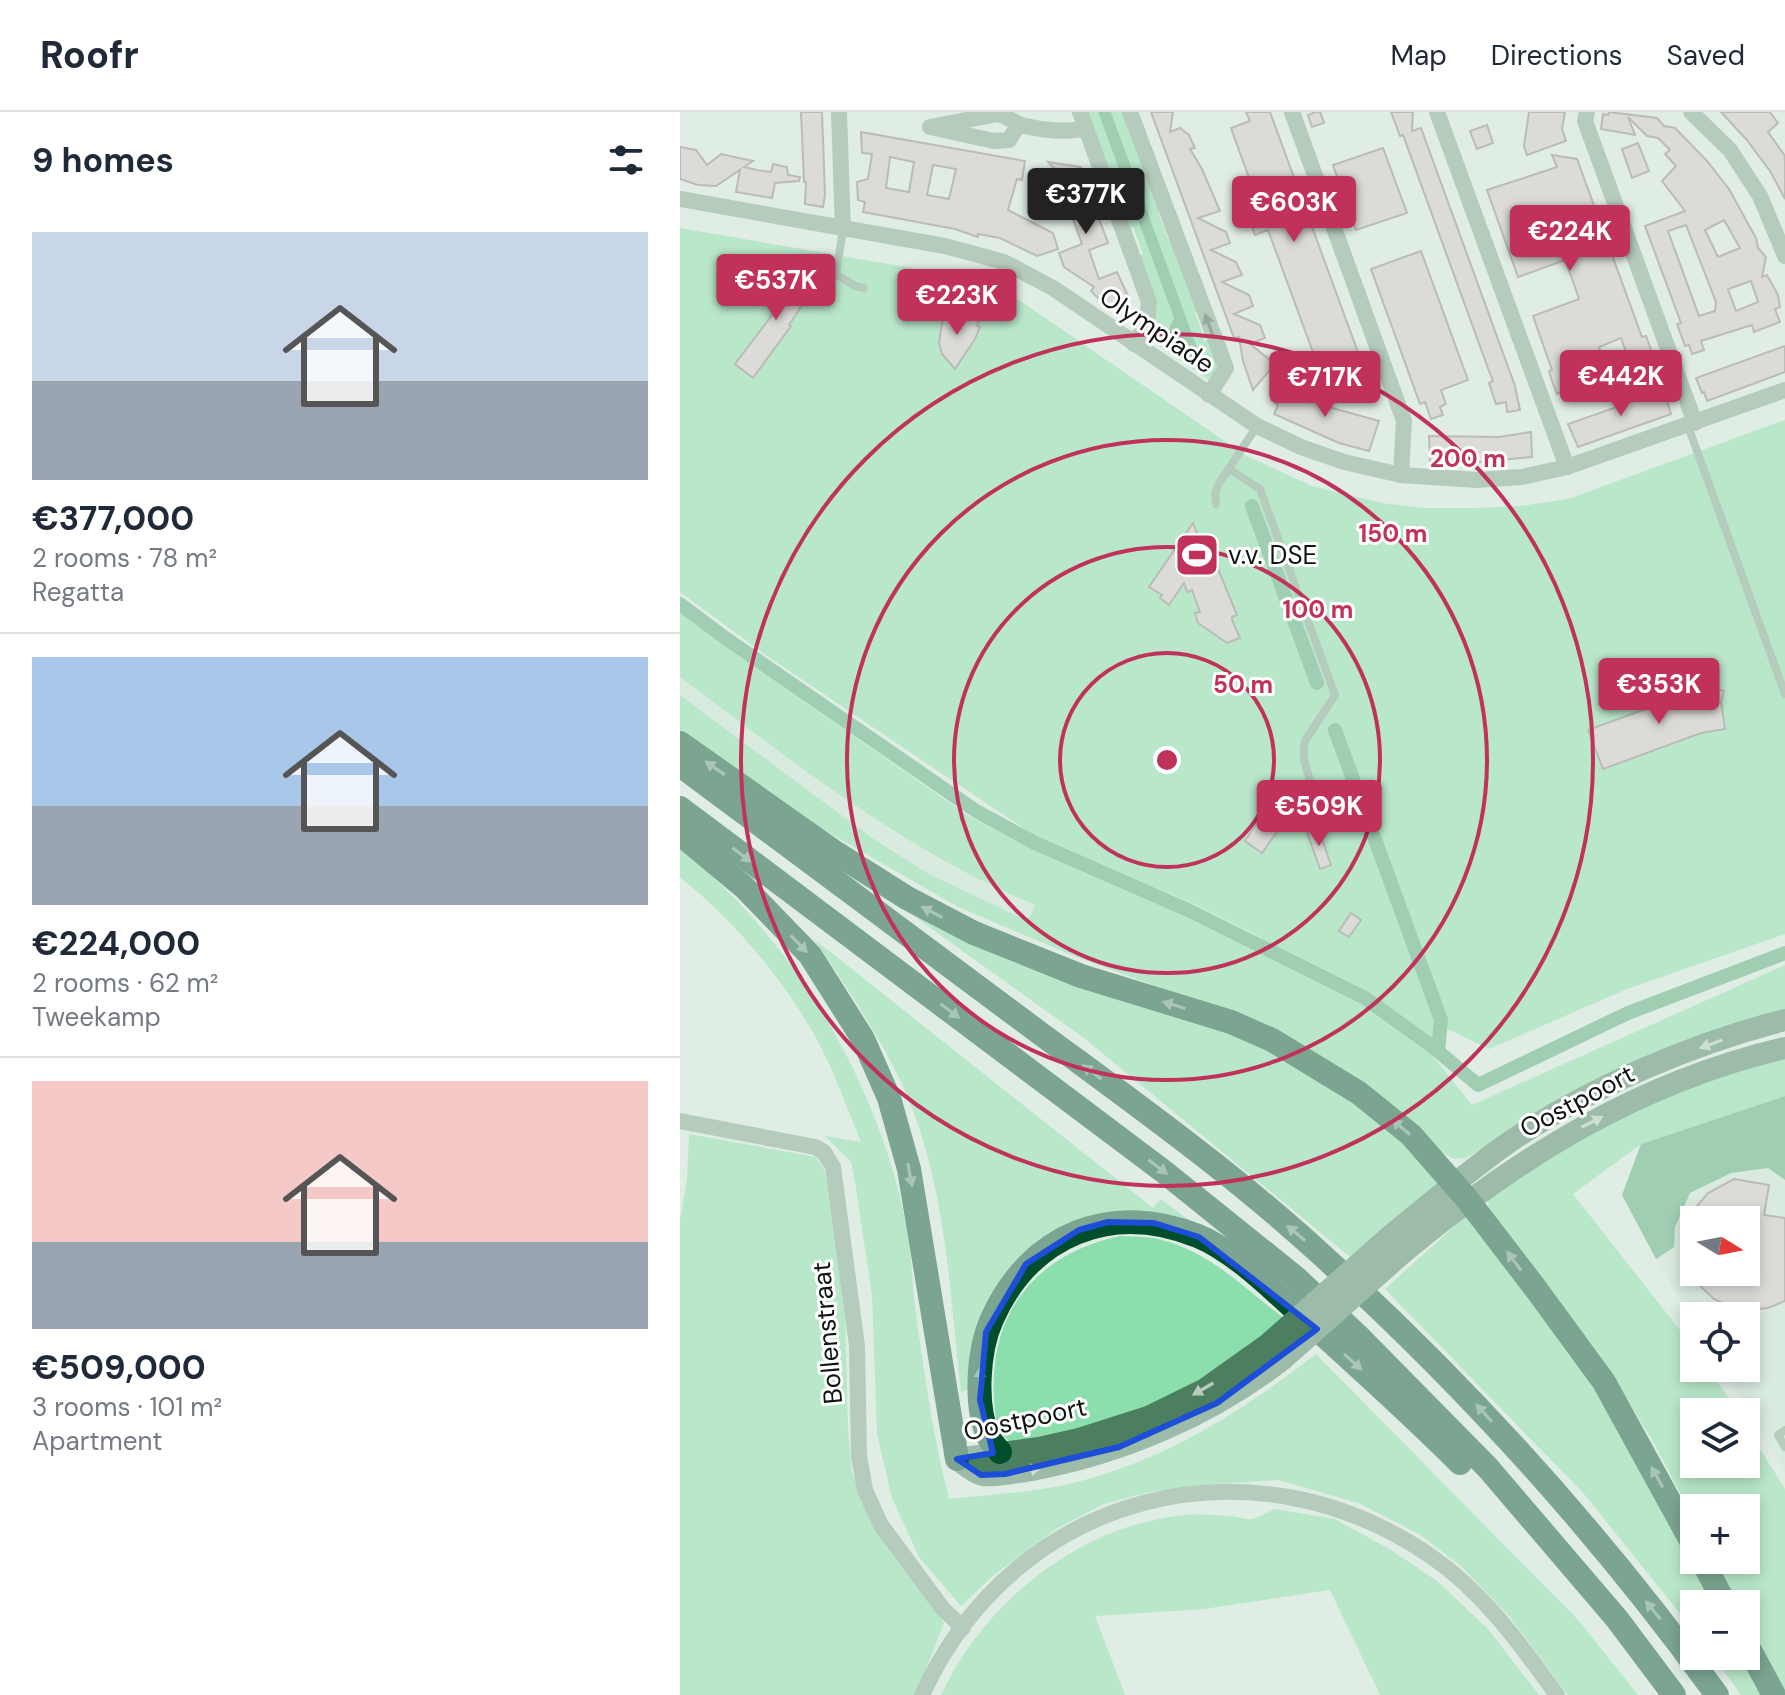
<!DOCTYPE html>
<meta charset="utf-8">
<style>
body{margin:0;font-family:"DM Sans",sans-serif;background:#f6f6f7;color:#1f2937;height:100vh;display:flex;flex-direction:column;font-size:30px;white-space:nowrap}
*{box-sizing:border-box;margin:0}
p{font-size:26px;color:#747a83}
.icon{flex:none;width:44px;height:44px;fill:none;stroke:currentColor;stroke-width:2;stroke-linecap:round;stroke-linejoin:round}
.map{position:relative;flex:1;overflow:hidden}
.panel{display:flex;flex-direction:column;background:#fff;width:680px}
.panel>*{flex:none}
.needle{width:52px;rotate:100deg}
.controls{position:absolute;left:1000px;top:1094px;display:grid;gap:16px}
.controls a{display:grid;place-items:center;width:80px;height:80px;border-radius:0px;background:#fff;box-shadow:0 4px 12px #0003;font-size:40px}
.price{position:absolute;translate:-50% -68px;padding:0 18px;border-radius:8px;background:#c1325b;color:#fff;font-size:26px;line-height:52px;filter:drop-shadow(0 2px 4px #0008)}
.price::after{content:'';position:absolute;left:50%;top:48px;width:24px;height:18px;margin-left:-12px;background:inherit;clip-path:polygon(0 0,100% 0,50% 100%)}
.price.on{background:#222;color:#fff}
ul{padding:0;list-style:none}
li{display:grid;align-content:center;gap:16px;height:424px;padding:0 32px}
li+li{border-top:2px solid #e0e1e3}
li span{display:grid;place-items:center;height:248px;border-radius:0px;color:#555}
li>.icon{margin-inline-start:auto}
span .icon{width:144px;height:144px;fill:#fffc;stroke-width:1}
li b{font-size:34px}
h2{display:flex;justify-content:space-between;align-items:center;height:96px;padding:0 32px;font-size:34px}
header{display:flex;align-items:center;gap:48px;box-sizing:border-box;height:112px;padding:0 40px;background:#fff;border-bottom:2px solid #e0e1e3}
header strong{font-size:38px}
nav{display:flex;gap:44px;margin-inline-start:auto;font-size:28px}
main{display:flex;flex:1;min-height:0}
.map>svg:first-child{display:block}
.built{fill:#d1e6d8;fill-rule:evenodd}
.green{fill:#8bdfac}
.water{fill:#53a877}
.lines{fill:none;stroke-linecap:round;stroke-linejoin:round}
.canal{stroke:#53a877;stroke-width:14}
.building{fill:#d6c5c7;stroke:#8e7f81;stroke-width:2;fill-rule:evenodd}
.service{stroke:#80a28c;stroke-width:8}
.minor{stroke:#80a28c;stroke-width:16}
.secondary{stroke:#4b7f60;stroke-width:22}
.motorway{stroke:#014e2c;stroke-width:24}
.secondary-bridge{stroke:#4b7f60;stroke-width:22}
.oneway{fill:#425448}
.oneway2{fill:#679580}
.oneway3{fill:#b7ccbf}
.marked{fill:none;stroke:#1d4ed8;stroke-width:6;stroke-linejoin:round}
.ring{fill:none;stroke:#c1325b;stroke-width:4}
.labels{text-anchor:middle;stroke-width:6;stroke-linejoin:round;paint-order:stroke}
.street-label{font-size:26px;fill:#0f1411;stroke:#fff}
.poi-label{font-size:26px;fill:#0f1411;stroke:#fff;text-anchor:start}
.centre{fill:#c1325b;stroke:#fff;stroke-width:4}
.ring-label{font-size:24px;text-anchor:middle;font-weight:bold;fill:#c1325b;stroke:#fff;stroke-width:6;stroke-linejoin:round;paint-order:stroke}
</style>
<header>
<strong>Roofr</strong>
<nav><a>Map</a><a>Directions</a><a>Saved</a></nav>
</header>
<main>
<section class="panel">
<h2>9 homes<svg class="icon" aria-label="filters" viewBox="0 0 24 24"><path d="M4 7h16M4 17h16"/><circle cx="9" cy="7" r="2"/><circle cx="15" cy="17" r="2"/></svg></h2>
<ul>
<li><span style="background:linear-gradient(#c9d6e8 60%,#9aa5b1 0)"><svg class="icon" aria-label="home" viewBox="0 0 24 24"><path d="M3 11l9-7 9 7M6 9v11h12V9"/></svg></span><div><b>€377,000</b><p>2 rooms · 78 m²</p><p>Regatta</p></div></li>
<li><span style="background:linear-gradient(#a9c7e8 60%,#9aa5b1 0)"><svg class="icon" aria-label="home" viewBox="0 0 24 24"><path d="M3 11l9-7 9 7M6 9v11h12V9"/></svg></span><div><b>€224,000</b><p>2 rooms · 62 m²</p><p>Tweekamp</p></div></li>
<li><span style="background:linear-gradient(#f6c9c9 65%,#9aa5b1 0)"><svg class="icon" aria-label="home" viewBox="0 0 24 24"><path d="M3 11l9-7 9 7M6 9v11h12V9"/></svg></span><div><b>€509,000</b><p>3 rooms · 101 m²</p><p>Apartment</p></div></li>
</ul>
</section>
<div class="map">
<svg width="1105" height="1583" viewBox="0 0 1105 1583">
<rect width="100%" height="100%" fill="#e0ede4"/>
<g class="built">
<polygon points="0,565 307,773 356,794 348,810 249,762 195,728 0,583"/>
<path d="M1105 1012V1360L1042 1256H1066V1204H1014V1210L976 1147 942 1083 1086 1016ZM1014 1108H1066V1160H1014Z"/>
</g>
<g class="green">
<polygon points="404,0 418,0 494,206 482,226 519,244 431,0 442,0 483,98 478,100 488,127 493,126 518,199 515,200 525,229 531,227 540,253 530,269 467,226 457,145 463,142 453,115 447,116"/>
<polygon points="0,116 255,160 336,186 565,343 632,374 702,391 743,396 796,396 840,394 888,387 1105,308 1105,822 947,877 809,937 757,912 753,931 749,931 699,891 579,832 582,826 507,789 358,726 87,544 0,480"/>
<path d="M0 499 56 542 290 705 357 739 504 804 695 898 748 938 792 993 1105 853V900L840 1015 786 1046 774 1047 763 1041 710 992 556 904 389 842 278 795 139 715 0 620V583L195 728 249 762 348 809 355 793C225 739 113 650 0 565Z"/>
<path d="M0 738C114 824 204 981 228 1123 232 1147 232 1171 235 1195 244 1260 253 1324 269 1387 306 1383 347 1381 384 1373 479 1352 560 1301 636 1242L899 1509 958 1583H888L830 1505 783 1456 741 1423 678 1391 598 1368 535 1372 470 1380 424 1392 376 1417 314 1463 281 1494 239 1445 212 1386 197 1322 192 1183 175 1070 171 1050 145 1024 181 1030C164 988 149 945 125 907 92 854 48 804 0 765Z"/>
<polygon points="157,749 213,782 572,925 705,1010 764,1071 675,1149 404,926"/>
<path d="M134 827 473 1096 481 1087 535 1128 479 1106 354 1139 293 1276 281 1280C269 1176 266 1064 220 968 196 918 165 873 134 827Z"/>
<polygon points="1105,944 1105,984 961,1032 893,1082 1014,1236 1014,1256 1029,1256 1057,1300 1014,1300 1014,1352 1066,1352 1066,1315 1105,1377 1105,1581 1066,1509 1066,1492 1057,1492 1035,1448 1066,1448 1066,1396 1014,1396 1014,1408 974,1331 927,1254 809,1106 808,1088 837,1065 965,990"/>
<polygon points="9,1022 136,1045 144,1057 149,1078 165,1196 168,1317 172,1360 184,1389 264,1511 236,1583 0,1583 0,1108 7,1067"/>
<polygon points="789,1101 922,1279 1035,1492 1014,1492 1014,1519 905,1383 705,1177"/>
<path d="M440 1124C452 1125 466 1124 478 1127 531 1139 565 1178 608 1209L536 1263 454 1303 335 1333C316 1322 315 1306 314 1286 309 1199 357 1142 440 1124Z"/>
<path d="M595 1397 655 1407 711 1438 757 1469 808 1517 859 1583H700L650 1478 524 1497 415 1504 445 1583H261C305 1489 401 1412 506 1403 519 1402 534 1403 548 1404 556 1404 565 1408 572 1407 580 1405 588 1400 595 1397Z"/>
<polygon points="1033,1544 1062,1544 1083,1583 1061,1583"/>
</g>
<g class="water">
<polygon points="418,0 431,0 520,244 510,247 482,229 494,206"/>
<polygon points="1105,984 1105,1068 1088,1056 1051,1061 1010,1081 995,1115 994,1135 976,1147 942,1083 961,1032"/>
</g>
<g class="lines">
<g class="canal">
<polyline points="572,394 637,571"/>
<polyline points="0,492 48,528 296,699 355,731 508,798 685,886 753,935 798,973 948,901 1105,841"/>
<polyline points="655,618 761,908 758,939"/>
</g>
</g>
<g class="building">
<polygon points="121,0 142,0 145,83 143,95 125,92 126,70 124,70"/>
<polygon points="471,0 493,0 490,20 500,16 509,23 515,36 510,37 522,57 540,99 518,106 546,120 550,131 531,138 556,150 562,163 542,170 569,183 573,194 554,202 580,213 585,226 570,232 595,252 573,278 563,249 559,225 554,226"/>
<polygon points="566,0 590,0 683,254 675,257 678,265 665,269 660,255 641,262 588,118 575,123 560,82 573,77 551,16 570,9"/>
<polygon points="635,0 640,0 644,11 632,15 628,3"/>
<polygon points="711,0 733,0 732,19 741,16 835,274 840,298 827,300 826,290 816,292 809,271 813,269 809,259 723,23 720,24"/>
<polygon points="849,0 885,0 882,17 886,29 847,43 844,34"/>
<path d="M929 0 977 6 984 14 995 16 1027 49 1049 77 1076 126 1078 136 1086 145 1082 165 1087 163 1098 183 1100 195 1095 197 1100 210 1074 220 1072 213 1021 229 1024 238 1012 242 1009 233 1005 234 997 212 1001 211 965 114 1005 99 982 69 996 54 985 42 990 38 978 26 967 24 948 5 955 23 921 17 923 2 928 3ZM1044 108 1060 136 1038 145 1025 118ZM1006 113 1036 190 1035 199 1019 204 988 119ZM1071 169 1078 190 1056 199 1048 177Z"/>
<polygon points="1041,0 1090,0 1098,11 1088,20 1105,44 1105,87 1090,59 1066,27"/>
<polygon points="807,13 813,31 797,37 790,19"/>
<path d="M181 20 345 49 342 68 337 67 328 98 373 121 378 137 357 144 320 126 298 122V125L275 117 183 100 185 90 178 88 177 70 188 67 192 42 182 41ZM210 45 234 50 229 80 206 76ZM253 53 276 57 269 87 247 83Z"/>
<polygon points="958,31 969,59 952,66 942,37"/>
<polygon points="0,35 16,38 27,53 41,42 73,49 64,55 77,58 91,60 93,52 107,55 108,63 120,65 119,69 95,71 92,86 56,80 60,58 36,74 18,73 0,67"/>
<polygon points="703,36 727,101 676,118 653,53"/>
<polygon points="872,43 897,47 962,225 966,224 974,246 969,248 972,257 960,261 957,252 951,254 941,226 919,235 930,266 919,270 918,267 893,276 896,285 884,289 880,280 877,282 872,269 869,259 872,258 853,204 899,187 890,161 885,148 838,165 807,78 877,55"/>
<polygon points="368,50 401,55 400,61 405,67 402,86 410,83 428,131 409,138 419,167 437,160 448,184 448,188 436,196 418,186 411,179 414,175 384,155 379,141 402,132 388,93 375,97 371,86 376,85 374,78 378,77 380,63"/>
<polygon points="741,139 788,268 761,278 766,292 760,295 763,303 751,307 745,290 740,292 691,157"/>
<polygon points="113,164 136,172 109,213 111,214 73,266 55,252 96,198 93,196 97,190 89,169"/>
<polygon points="269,199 299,209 297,214 300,215 295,227 275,257 262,242 259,231 262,211"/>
<polygon points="1105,234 1105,260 1027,289 1024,280 1022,281 1016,266"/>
<polygon points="607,273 645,294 699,309 689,339 659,331 594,302 598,293 591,288 595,278"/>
<polygon points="970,276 972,283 984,278 991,302 898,335 888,312 954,289 952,283"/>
<polygon points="851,320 852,345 801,350 750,349 749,324 819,325"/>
<polygon points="513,411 522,435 529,435 557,503 552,505 552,508 560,526 547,531 518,511 515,501 520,500 512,478 507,480 504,471 489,493 480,486 482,483 469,475"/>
<polygon points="1028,570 1033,576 1044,579 1041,590 1045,617 1021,621 923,657 908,618 1009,581"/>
<polygon points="583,702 601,714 582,741 565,729"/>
<polygon points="638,716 651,753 640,757 627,720"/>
<polygon points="671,801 681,808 669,825 659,819"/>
<polygon points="1054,1067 1089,1073 1084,1103 1105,1106 1105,1189 1088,1196 1071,1198 1049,1194 1034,1187 1019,1173 1021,1160 1066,1160 1066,1108 1005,1108 1028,1081"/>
</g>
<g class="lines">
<g class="service">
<polyline points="68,158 79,159 116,153 149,158 175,174 184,176"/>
<polyline points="156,162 163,118"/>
<polyline points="1008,314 1105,582"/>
<path d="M549 357 580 377 655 583 625 629C619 649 633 672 639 691"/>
<polyline points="536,392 535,382 538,373 577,314"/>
<polyline points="1105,1318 1098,1323 1105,1335"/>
</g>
<g class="minor">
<polyline points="159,0 163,118"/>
<polyline points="400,0 469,190 467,210 454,232"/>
<polyline points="450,0 546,256 529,283"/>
<polyline points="612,0 724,309 721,363"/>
<polyline points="757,0 887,355"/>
<polyline points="907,0 905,9 1015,311"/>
<polyline points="1011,0 1050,38 1080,84 1105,144"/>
<path d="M339 12 329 28 314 29 250 15 318 2C327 4 333 10 341 13 361 18 387 21 406 16"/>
<polyline points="0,87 265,134 324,150 373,176 577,314 621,335 664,350 721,363 797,368 842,365 887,355 1105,278"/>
<polyline points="0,1009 135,1035 144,1040 153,1055 177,1234 179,1344 185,1378 201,1413 263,1497 283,1516"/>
<path d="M242 1583C334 1381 570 1319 752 1445 804 1481 840 1532 877 1583"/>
</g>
<g class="secondary">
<path d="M709 1125C748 1093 787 1060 828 1031 906 977 1013 931 1105 908"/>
<path d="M725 1139C839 1045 959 970 1105 936"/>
<path d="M277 1347C284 1352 293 1361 303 1363 318 1365 336 1360 352 1358 442 1341 530 1304 603 1247"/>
<polyline points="277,1347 359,1336 399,1327 468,1305 525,1277 587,1233"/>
</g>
<g class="motorway">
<polyline points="0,631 156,741 227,786 294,821 401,864 551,910 592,928 679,981 731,1023 787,1087 856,1177 924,1270 1014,1434"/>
<path d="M0 653C120 743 241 832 361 922 457 993 555 1063 643 1144 788 1276 922 1424 1037 1583"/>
<polyline points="0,696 483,1059 615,1165 677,1223 808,1356 937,1507 994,1583"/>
<polyline points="0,722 64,775 130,843 183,927 209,986 229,1057 277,1347"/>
<path d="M320 1340C317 1336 312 1331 309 1326 294 1294 298 1238 312 1207 350 1122 431 1089 518 1124 557 1140 597 1182 629 1210 680 1256 731 1302 780 1351"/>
<polyline points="1022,1448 1045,1492"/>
<polyline points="1066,1531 1094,1583"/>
</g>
<g class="secondary-bridge">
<polyline points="587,1233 709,1125"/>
<polyline points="603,1247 725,1139"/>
</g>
</g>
<defs><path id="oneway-solid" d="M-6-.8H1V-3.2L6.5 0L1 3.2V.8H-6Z" transform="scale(2)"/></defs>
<use class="oneway" href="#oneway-solid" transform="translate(529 213) rotate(-110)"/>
<g class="oneway2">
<use href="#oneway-solid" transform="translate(35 656) rotate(-145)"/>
<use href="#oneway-solid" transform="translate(62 743) rotate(37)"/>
<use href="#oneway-solid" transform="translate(252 800) rotate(-152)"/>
<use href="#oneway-solid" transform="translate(119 832) rotate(46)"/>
<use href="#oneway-solid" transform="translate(494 893) rotate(-163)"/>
<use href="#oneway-solid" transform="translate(270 899) rotate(37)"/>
<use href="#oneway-solid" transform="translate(412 960) rotate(-143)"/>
<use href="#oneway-solid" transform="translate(721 1015) rotate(-140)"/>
<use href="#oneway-solid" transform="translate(478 1055) rotate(37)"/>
<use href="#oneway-solid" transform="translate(230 1063) rotate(79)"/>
<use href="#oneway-solid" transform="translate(616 1121) rotate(-140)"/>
<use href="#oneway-solid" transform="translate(834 1149) rotate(-127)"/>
<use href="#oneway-solid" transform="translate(673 1250) rotate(42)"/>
<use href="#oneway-solid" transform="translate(300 1267) rotate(-89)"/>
<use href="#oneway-solid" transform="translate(804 1301) rotate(-132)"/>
<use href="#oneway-solid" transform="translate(977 1365) rotate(-119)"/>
<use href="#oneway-solid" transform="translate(973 1498) rotate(-129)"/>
</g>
<g class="oneway3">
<use href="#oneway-solid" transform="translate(1031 932) rotate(160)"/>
<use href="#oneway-solid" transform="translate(912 1010) rotate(-27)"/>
<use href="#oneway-solid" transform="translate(523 1277) rotate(150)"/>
<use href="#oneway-solid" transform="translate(349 1358) rotate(-10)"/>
</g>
<path d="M0 0H1105V1583H0ZM428 1110 474 1111 519 1125 637 1217 537 1291 439 1335 325 1362 301 1363 277 1347 313 1341 300 1288 306 1220 346 1152 399 1118Z" fill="#e0ede4" fill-opacity=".55" fill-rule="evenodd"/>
<path class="marked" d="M428 1110 474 1111 519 1125 637 1217 537 1291 439 1335 325 1362 301 1363 277 1347 313 1341 300 1288 306 1220 346 1152 399 1118Z"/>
<g class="ring">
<circle cx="487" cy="648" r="107"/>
<circle cx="487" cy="648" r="213"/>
<circle cx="487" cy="648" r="320"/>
<circle cx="487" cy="648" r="426"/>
</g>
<defs>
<g id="stadium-square" transform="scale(2.3)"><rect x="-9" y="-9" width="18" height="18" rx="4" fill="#c1325b" stroke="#fff"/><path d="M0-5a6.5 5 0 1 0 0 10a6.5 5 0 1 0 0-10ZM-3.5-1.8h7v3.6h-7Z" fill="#fff"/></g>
</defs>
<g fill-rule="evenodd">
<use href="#stadium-square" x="517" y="443"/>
</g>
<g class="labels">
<g class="street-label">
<text transform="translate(477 218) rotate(34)" y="9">Olympiade</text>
<text transform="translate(897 989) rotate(-28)" y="9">Oostpoort</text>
<text transform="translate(147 1221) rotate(-95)" y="9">Bollenstraat</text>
<text transform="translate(345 1307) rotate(-12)" y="9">Oostpoort</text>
</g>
<g class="poi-label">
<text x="548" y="452">v.v. DSE</text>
</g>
</g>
<circle cx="487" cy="648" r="12" class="centre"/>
<g class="ring-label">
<text x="788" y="355">200 m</text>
<text x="713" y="430">150 m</text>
<text x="638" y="506">100 m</text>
<text x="563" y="581">50 m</text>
</g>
</svg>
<div class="controls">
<a><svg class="needle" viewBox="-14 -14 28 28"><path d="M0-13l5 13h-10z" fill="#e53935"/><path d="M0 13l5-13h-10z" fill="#747a83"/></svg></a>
<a><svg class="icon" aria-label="locate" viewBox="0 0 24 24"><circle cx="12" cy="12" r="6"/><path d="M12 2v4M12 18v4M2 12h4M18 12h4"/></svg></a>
<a><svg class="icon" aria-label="layers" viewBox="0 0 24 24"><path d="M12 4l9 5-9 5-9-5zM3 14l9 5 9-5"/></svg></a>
<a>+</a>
<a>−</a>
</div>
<b class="price on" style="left:406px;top:124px">€377K</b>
<b class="price" style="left:614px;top:132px">€603K</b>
<b class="price" style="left:890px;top:161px">€224K</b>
<b class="price" style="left:96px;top:210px">€537K</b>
<b class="price" style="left:277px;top:225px">€223K</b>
<b class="price" style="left:941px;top:306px">€442K</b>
<b class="price" style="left:645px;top:307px">€717K</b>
<b class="price" style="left:979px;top:614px">€353K</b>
<b class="price" style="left:639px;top:736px">€509K</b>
</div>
</main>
